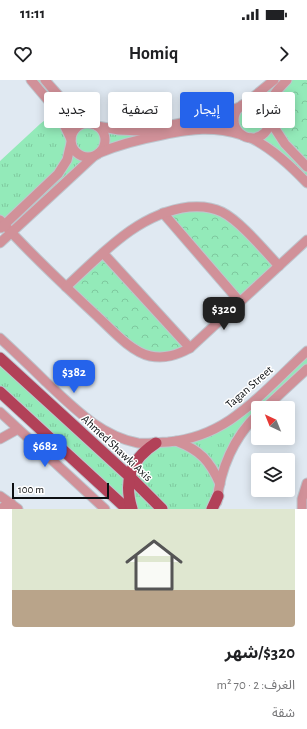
<!DOCTYPE html>
<html lang="ar">
<meta charset="utf-8">
<style>
body{margin:0;font-family:"Alegreya Sans","Noto Sans Arabic",sans-serif;background:#f6f6f6;color:#202124;direction:rtl;height:100vh;display:flex;flex-direction:column;font-size:15px;white-space:nowrap}
*{box-sizing:border-box;margin:0}
p{font-size:13px;color:#757577}
.icon{flex:none;width:22px;height:22px;fill:none;stroke:currentColor;stroke-width:2;stroke-linecap:round;stroke-linejoin:round}
.map{position:relative;height:429px;overflow:hidden;direction:ltr}
.side{display:flex;flex-direction:column;background:#fff;flex:1}
.side>*{flex:none}
.guide{position:absolute;left:12px;top:12px;width:283px;height:36px;direction:rtl;display:flex;gap:8px}
.needle{width:26px;rotate:317deg}
.buttons{position:absolute;left:251px;top:321px;display:grid;gap:8px}
.buttons a{display:grid;place-items:center;width:44px;height:44px;border-radius:4px;background:#fff;box-shadow:0 2px 10px #0003;font-size:20px}
.scale{position:absolute;left:12px;bottom:10px;width:97px;box-sizing:border-box;padding-left:4px;border:2px solid #0c0f12;border-top:0;font-size:11px;line-height:14px;white-space:nowrap;color:#0c0f12;-webkit-text-stroke:3px #fff;paint-order:stroke}
.price{position:absolute;translate:-50% -34px;padding:0 9px;border-radius:8px;background:#2563eb;color:#fff;font-size:13px;line-height:26px;filter:drop-shadow(0 1px 2px #0008)}
.price::after{content:'';position:absolute;left:50%;top:24px;width:12px;height:9px;margin-left:-6px;background:inherit;clip-path:polygon(0 0,100% 0,50% 100%)}
.price.current{background:#222;color:#fff}
ul{padding:0;list-style:none}
li{display:grid;align-content:center;gap:8px;height:212px;padding:0 12px}
li span{display:grid;place-items:center;height:124px;border-radius:4px;color:#555}
li>.icon{margin-inline-start:auto}
span .icon{width:72px;height:72px;fill:#fffc;stroke-width:1}
li b{font-size:17px}
.pill{padding:0 14px;border-radius:4px;background:#fff;box-shadow:0 2px 10px #0003;font-size:14px;line-height:36px}
.pill.current{background:#2563eb;color:#fff}
.status{display:flex;justify-content:space-between;align-items:center;height:28px;padding:0 20px;background:#fff;direction:ltr}
.status svg{height:11px;fill:currentColor}
header{display:flex;justify-content:space-between;align-items:center;height:52px;padding:0 12px;background:#fff;font-size:18px;font-weight:600}
.map>svg:first-child{display:block}
.grass{fill:url(#grass-tufts)}
.forest{fill:url(#forest-crowns)}
.lines{fill:none;stroke-linecap:round;stroke-linejoin:round}
.minor-casing{stroke:#bec6ce;stroke-width:11}
.major-casing{stroke:#bec6ce;stroke-width:13}
.minor{stroke:#d19199;stroke-width:9}
.major{stroke:#b24158;stroke-width:11}
.labels{text-anchor:middle;stroke-width:3;stroke-linejoin:round;paint-order:stroke}
.street-label{font-size:12px;fill:#0c0f12;stroke:#fff}
</style>
<div class="status"><b>11:11</b><svg viewBox="0 0 49 12"><path d="M0 12V9h3v3zM5 12V6h3v6zM10 12V3h3v9zM15 12V0h3v12zM26 1h20v11H26zM47 4h2v5h-2z"/></svg></div>
<header><svg class="icon" aria-label="forward" viewBox="0 0 24 24"><path d="M9 5l7 7-7 7"/></svg>Homiq<svg class="icon" aria-label="heart" viewBox="0 0 24 24"><path d="M12 20l-8-8c-3-5 5-10 8-4 3-6 11-1 8 4z"/></svg></header>
<div class="map">
<svg width="307" height="429" viewBox="0 0 307 429">
<defs>
<pattern id="grass-tufts" width="24" height="20" patternUnits="userSpaceOnUse"><rect width="24" height="20" fill="#93eab9"/><path d="M3 7l-1-3M5 7V3M7 7l1-3M15 17l-1-3M17 17v-4M19 17l1-3" fill="none" stroke="#7ec89e"/></pattern>
<pattern id="forest-crowns" width="20" height="18" patternUnits="userSpaceOnUse"><rect width="20" height="18" fill="#93eab9"/><path d="M2 6a3 3 0 1 1 6 0M12 15a3 3 0 1 1 6 0" fill="none" stroke="#7ec89e"/></pattern>
</defs>
<rect width="100%" height="100%" fill="#e0e9f2"/>
<g class="grass">
<polygon points="31,0 45,0 84,39 130,51 240,27 274,0 287,0 268,32 270,37 307,87 307,103 251,58 242,55 208,49 99,73 11,153 0,140 0,81 40,44 57,31"/>
<polygon points="307,271 307,289 265,328 258,328 258,334 242,353 212,429 127,429 0,312 0,277 129,396 147,369 176,361 229,341"/>
</g>
<g class="forest">
<polygon points="287,0 307,0 307,87 270,37 268,32"/>
<polygon points="179,128 221,131 279,186 240,222 166,132"/>
<polygon points="103,173 190,268 163,277 136,270 66,207"/>
</g>
<g class="lines">
<g class="minor-casing">
<g id="minor">
<polyline points="31,0 58,32 71,59"/>
<path d="M45 0C59 17 73 32 92 44"/>
<circle cx="252" cy="40" r="18"/>
<polyline points="246,23 274,0"/>
<path d="M268 32C270 17 277 10 287 0"/>
<polyline points="270,41 285,64 307,87"/>
<circle cx="88" cy="60" r="17"/>
<polyline points="97,46 119,50 141,51 207,38 240,27"/>
<path d="M251 58C273 69 290 85 307 103"/>
<path d="M99 73C120 64 141 59 162 55 193 49 212 46 242 55"/>
<polyline points="163,133 240,222"/>
<path d="M0 140C30 174 64 205 97 236 111 249 131 272 150 276 165 279 177 275 190 268L307 160"/>
<polyline points="1,148 58,94 67,80 71,63"/>
<polyline points="0,163 93,77"/>
<polyline points="103,173 190,268"/>
<path d="M66 207C102 174 138 133 189 127 200 126 212 127 222 132 240 141 264 170 279 186"/>
<path d="M0 258C15 272 31 287 46 302 73 327 100 356 138 363 147 364 158 362 168 362 190 360 212 352 230 340 258 321 282 294 307 271"/>
<polyline points="265,328 307,289"/>
<polyline points="0,332 105,429"/>
<polyline points="0,359 18,349"/>
<path d="M176 361C200 370 210 381 220 404"/>
<polyline points="0,416 18,429"/>
<path d="M217 422C220 389 234 357 258 334"/>
<polyline points="0,429 11,423"/>
<polyline points="302,429 302,419 307,403"/>
</g>
</g>
<g class="major-casing">
<g id="major">
<polyline points="0,278 129,396 162,429"/>
<polyline points="0,312 127,429"/>
<path d="M132 429C123 400 131 379 156 363"/>
<polyline points="212,429 218,416"/>
</g>
</g>
<use href="#minor" class="minor"/>
<use href="#major" class="major"/>
</g>
<g class="labels">
<g class="street-label">
<text transform="translate(249 307) rotate(-41)" y="4">Tagan Street</text>
<text transform="translate(117 368) rotate(43)" y="4">Ahmed Shawki Axis</text>
</g>
</g>
</svg>
<div class="buttons">
<a><svg class="needle" viewBox="-14 -14 28 28"><path d="M0-13l5 13h-10z" fill="#e53935"/><path d="M0 13l5-13h-10z" fill="#757577"/></svg></a>
<a><svg class="icon" aria-label="layers" viewBox="0 0 24 24"><path d="M12 4l9 5-9 5-9-5zM3 14l9 5 9-5"/></svg></a>
</div>
<div class="scale">100 m</div>
<b class="price current" style="left:224px;top:251px">$320</b>
<b class="price" style="left:74px;top:314px">$382</b>
<b class="price" style="left:45px;top:388px">$682</b>
<div class="guide">
<a class="pill">شراء</a>
<a class="pill current">إيجار</a>
<a class="pill">تصفية</a>
<a class="pill">جديد</a>
</div>
</div>
<section class="side">
<ul>
<li><span style="background:linear-gradient(#dfe7d0 70%,#b9a48a 0)"><svg class="icon" aria-label="home" viewBox="0 0 24 24"><path d="M3 11l9-7 9 7M6 9v11h12V9"/></svg></span><div><b>$320/شهر</b><p>الغرف: 2 · 70 m²</p><p>شقة</p></div></li>
</ul>
</section>
